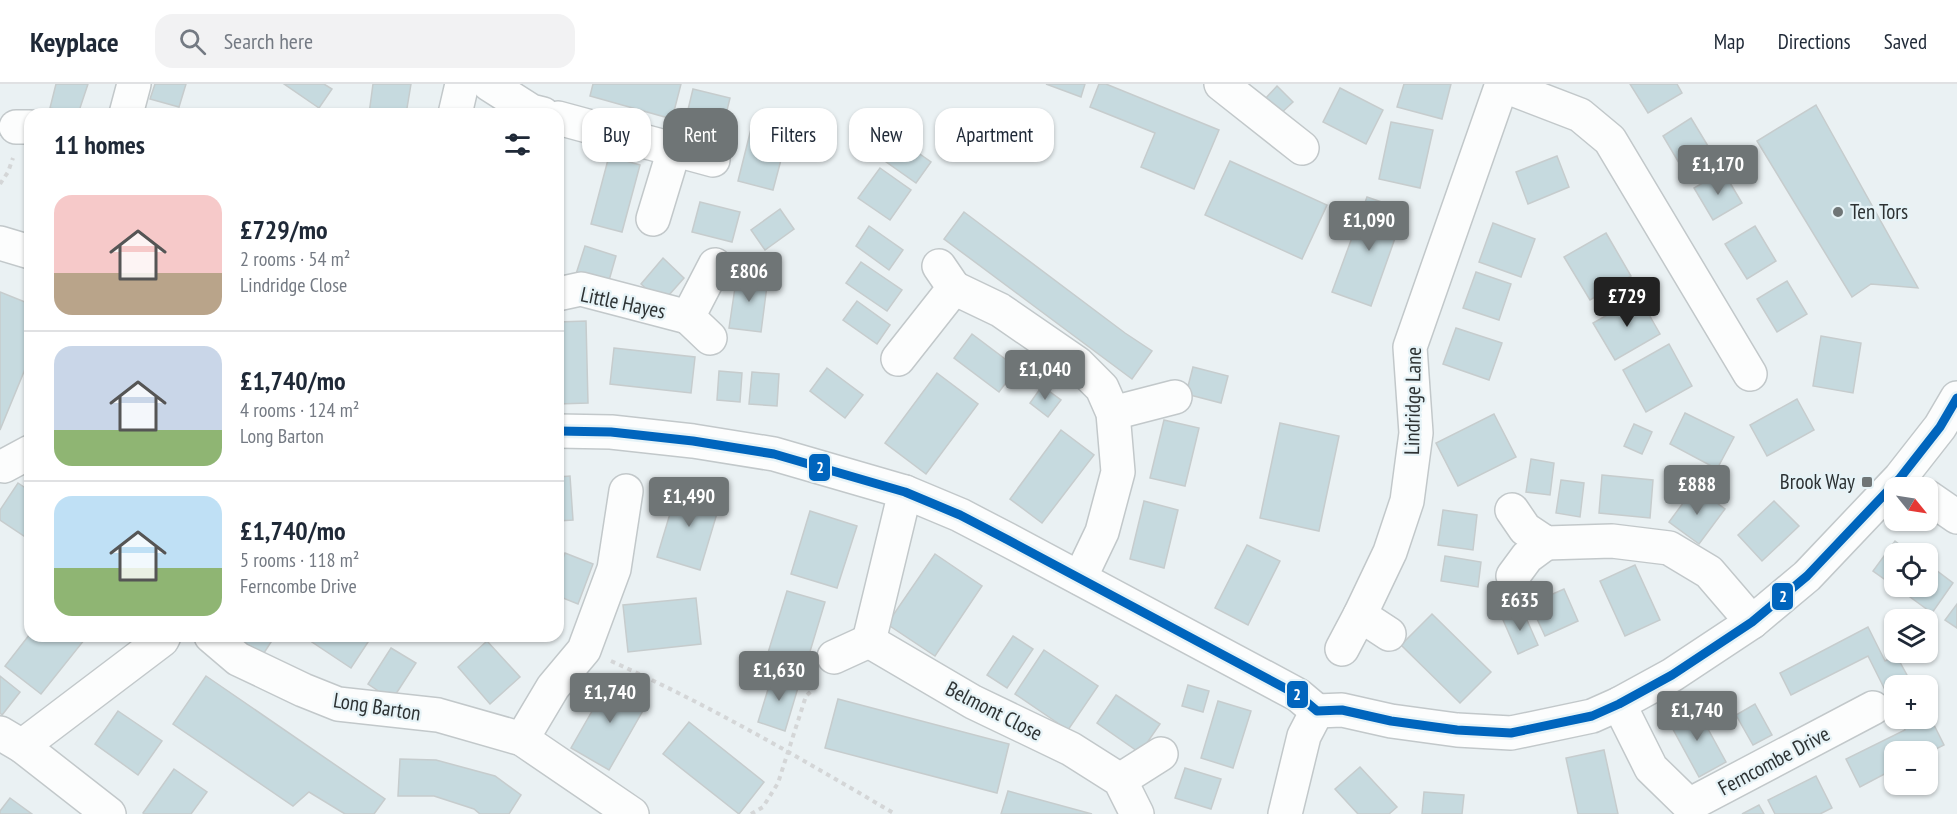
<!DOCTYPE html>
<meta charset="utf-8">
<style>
body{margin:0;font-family:"PT Sans Narrow",sans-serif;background:#f2f2f3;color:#1f2937;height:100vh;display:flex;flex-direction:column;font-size:22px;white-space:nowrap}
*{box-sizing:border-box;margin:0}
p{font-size:20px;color:#747a83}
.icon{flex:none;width:33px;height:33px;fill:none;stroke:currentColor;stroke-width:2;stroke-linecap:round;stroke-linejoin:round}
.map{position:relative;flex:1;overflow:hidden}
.sheet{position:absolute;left:24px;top:24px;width:540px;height:534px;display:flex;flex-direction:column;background:#fff;border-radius:18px;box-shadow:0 2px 4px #0004}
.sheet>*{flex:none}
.hud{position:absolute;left:582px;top:24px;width:570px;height:54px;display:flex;gap:12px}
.needle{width:39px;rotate:120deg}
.controls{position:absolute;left:1884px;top:393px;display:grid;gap:12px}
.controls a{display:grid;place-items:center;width:54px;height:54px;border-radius:12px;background:#fff;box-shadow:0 2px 4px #0004;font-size:30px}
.price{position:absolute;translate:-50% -51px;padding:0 14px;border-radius:6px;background:#6f7576;color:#fff;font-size:20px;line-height:39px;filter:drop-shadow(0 2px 3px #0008)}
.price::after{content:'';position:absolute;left:50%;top:36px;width:18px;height:14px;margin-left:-9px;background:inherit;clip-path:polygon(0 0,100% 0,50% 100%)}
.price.current{background:#222;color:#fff}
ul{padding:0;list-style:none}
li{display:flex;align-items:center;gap:18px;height:150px;padding:0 30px}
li+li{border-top:2px solid #e0e1e3}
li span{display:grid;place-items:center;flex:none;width:168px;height:120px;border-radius:18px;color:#555}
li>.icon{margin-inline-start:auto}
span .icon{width:72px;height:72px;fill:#fffc;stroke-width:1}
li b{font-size:26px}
h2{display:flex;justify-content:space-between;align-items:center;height:72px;padding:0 30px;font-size:26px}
.tag{padding:0 21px;border-radius:18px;background:#fff;box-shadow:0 2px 4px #0004;font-size:21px;line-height:54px}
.tag.current{background:#6f7576;color:#fff}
header{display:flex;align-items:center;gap:36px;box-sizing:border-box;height:84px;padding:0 30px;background:#fff;border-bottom:2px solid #e0e1e3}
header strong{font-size:28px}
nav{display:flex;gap:33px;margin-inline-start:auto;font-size:21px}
.search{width:420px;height:54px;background:#f2f2f3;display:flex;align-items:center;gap:15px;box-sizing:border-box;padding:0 21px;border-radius:18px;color:#747a83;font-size:22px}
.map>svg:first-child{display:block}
.building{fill:#c6dadf;stroke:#c6cccd;stroke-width:1.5}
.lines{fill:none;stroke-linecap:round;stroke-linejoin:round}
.minor-casing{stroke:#c2c8ca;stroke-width:36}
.path{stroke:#d4d6d7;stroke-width:4;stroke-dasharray:4.5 4.5;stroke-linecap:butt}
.minor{stroke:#fcfdfd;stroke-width:33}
.bus-1-casing{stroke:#e6f3f7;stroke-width:14}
.bus-1{stroke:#0065bd;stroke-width:9}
.poi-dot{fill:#6f7576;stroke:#e6f3f7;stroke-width:2}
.labels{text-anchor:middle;stroke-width:4.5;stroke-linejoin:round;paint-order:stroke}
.poi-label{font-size:21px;fill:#2d3233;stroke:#e6f3f7;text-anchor:start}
.street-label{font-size:21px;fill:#2d3233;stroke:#e6f3f7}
.line-badge{stroke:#e6f3f7;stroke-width:2}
.badge-label{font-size:16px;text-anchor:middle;font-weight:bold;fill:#fff}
</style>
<header>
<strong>Keyplace</strong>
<div class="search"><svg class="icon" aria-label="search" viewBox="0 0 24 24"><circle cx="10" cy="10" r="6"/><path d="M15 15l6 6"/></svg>Search here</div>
<nav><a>Map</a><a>Directions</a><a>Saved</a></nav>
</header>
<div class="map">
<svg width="1957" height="730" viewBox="0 0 1957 730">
<rect width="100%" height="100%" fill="#eaf1f3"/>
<g class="building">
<polygon points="56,0 88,0 78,30 50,24"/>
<polygon points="155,0 186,0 179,23 150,15"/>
<polygon points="284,0 324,0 332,5 319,24"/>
<polygon points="373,0 411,0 406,30 369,30"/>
<polygon points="593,0 681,0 672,35 590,12"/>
<polygon points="1046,0 1085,0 1081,13"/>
<polygon points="1099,0 1106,0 1219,46 1194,105 1141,83 1155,49 1090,23"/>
<polygon points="1404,0 1451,0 1442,35 1397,23"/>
<polygon points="1630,0 1677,0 1682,9 1648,29"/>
<polygon points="1277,2 1293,18 1279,31 1264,16"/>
<polygon points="1340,4 1383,26 1366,60 1323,38"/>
<polygon points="693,5 730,14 722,47 685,38"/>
<polygon points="1816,21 1918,204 1871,200 1852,213 1757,57"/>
<polygon points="754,33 790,42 773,106 738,97"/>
<polygon points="1691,34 1711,67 1682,84 1663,52"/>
<polygon points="1391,38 1433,46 1420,104 1379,95"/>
<polygon points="890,49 931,78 916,99 875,70"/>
<polygon points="609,72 640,81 622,148 591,140"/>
<polygon points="1557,72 1569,103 1528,120 1516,88"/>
<polygon points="1230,77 1327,121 1302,175 1205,131"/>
<polygon points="880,84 911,106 890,136 858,114"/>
<polygon points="1723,87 1742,119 1713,136 1694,104"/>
<polygon points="1367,113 1405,126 1371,222 1332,208"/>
<polygon points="700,118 740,128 732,158 692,148"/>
<polygon points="780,125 794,145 765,166 751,146"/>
<polygon points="964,128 1125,249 1152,267 1132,295 944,155"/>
<polygon points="1493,139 1535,155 1521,193 1479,178"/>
<polygon points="869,142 903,166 889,186 856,162"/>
<polygon points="1755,142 1776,177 1747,195 1725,160"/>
<polygon points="1606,149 1631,192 1590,216 1564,173"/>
<polygon points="585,162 616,172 608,200 576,190"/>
<polygon points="663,174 684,194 662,219 641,200"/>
<polygon points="861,178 902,206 887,227 846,199"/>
<polygon points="1476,188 1511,200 1499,236 1463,224"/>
<polygon points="737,190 768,194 761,248 729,244"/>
<polygon points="1787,197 1807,230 1777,248 1757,215"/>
<polygon points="0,208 30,220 30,273 0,346"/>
<polygon points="1639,213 1660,250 1615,276 1593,239"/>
<polygon points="857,217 890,241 877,260 843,236"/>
<polygon points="586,237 588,319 558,320 558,238"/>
<polygon points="1456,244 1502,259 1489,296 1443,280"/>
<polygon points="972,250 1017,284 999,308 954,274"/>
<polygon points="1821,252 1861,259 1853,309 1813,302"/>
<polygon points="1669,260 1692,302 1646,328 1623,286"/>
<polygon points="614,264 695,273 691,309 610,300"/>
<polygon points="1193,283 1228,292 1221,319 1186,310"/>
<polygon points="827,284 863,311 845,334 810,307"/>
<polygon points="719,287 742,289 740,318 717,316"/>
<polygon points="752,288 779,290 777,322 749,320"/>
<polygon points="937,289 978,320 926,390 885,359"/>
<polygon points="1042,302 1061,316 1048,333 1030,319"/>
<polygon points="1797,315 1814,346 1767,372 1750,341"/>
<polygon points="1685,329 1734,353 1717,385 1670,360"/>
<polygon points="1494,330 1516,373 1458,402 1436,359"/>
<polygon points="1164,336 1199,344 1185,402 1150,394"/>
<polygon points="1280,339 1339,352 1319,447 1260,434"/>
<polygon points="1634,340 1652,348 1642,370 1624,362"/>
<polygon points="1061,346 1094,371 1042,439 1010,415"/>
<polygon points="1531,375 1554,379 1550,411 1526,408"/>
<polygon points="1602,391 1653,396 1650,434 1599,429"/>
<polygon points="570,392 573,436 558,437 558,393"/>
<polygon points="1561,396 1584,399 1580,433 1556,429"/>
<polygon points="18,399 30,407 30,456 0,436 0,426"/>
<polygon points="678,403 721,416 700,486 657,473"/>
<polygon points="1695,403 1725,425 1699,460 1669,438"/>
<polygon points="1144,417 1178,426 1164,484 1130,475"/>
<polygon points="1774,417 1799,442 1762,477 1738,451"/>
<polygon points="1443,426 1477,431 1473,466 1438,461"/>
<polygon points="810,427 857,442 837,504 791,490"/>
<polygon points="1895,457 1912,470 1894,470 1894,502 1873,487"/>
<polygon points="1247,461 1280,477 1248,541 1215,524"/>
<polygon points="565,469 593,480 578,520 558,512 558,487"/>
<polygon points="935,470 982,502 935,572 887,540"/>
<polygon points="1445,472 1481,478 1478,503 1441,497"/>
<polygon points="1928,480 1953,499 1932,529 1895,502 1928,502"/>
<polygon points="1635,481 1660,536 1625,552 1600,497"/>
<polygon points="1564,505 1578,537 1545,552 1530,520"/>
<polygon points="787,507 825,518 805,584 767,572"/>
<polygon points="696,514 701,560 628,568 623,521"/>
<polygon points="1957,520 1957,544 1945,536"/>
<polygon points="1523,527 1538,561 1518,570 1503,536"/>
<polygon points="1432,530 1491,588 1460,619 1401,561"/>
<polygon points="1868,543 1885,577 1896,571 1913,602 1894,602 1894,624 1868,572 1791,611 1780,589"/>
<polygon points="30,550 30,552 81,552 85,555 41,610 5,582"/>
<polygon points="233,552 275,552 262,572"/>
<polygon points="316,552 372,552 351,584 312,558"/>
<polygon points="1013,552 1033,565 1007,604 987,591"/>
<polygon points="487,557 520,593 490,620 458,583"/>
<polygon points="391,564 416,579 392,616 368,600"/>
<polygon points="1044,566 1098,602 1068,646 1015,610"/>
<polygon points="773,589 800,597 785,647 758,638"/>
<polygon points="0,592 20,608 2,631 0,629"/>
<polygon points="206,592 385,715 374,730 345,730 309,708 293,722 173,640"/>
<polygon points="611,594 649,616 609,686 571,664"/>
<polygon points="1188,601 1209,607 1203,628 1182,622"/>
<polygon points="1116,611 1160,640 1140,669 1097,639"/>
<polygon points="838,615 1009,660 997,709 825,664"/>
<polygon points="1218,617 1251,627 1233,684 1201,674"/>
<polygon points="1755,620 1772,651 1753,661 1736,631"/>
<polygon points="1696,623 1726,678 1699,693 1669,638"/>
<polygon points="118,627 162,657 138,691 95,660"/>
<polygon points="1928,629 1944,661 1928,669 1928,668 1894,668 1894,685 1860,703 1846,675 1905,646 1900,634 1928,634"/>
<polygon points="689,638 764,698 739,730 663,670"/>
<polygon points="1604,666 1618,730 1578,730 1566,674"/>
<polygon points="400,675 436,676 495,692 521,711 509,730 480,730 474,725 434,712 398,712"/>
<polygon points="1360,683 1397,723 1389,730 1358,730 1335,705"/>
<polygon points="1185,684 1221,695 1211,725 1175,714"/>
<polygon points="174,685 207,708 191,730 144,730 143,729"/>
<polygon points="1816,692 1832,724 1820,730 1775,730 1768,716"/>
<polygon points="1008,707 1092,730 1001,730"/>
<polygon points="1424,708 1464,711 1462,730 1422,730"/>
<polygon points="10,714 32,730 0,730 0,727"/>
<polygon points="1759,721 1764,730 1742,730"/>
</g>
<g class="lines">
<g class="minor-casing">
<g id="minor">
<polyline points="489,0 531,27 543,30"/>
<polyline points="1221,0 1302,64"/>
<polyline points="1502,1 1580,31 1610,56 1750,290"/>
<polyline points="126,30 134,0"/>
<polyline points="455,30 462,0"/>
<polyline points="558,34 713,76"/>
<polyline points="16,43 30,43"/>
<polyline points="653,135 674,66"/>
<polyline points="0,159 30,168"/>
<polyline points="954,204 1000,226 1077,279 1102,304 1113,329 1118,388 1102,448 1080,494"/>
<polyline points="558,210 581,205 688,233"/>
<polyline points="710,254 688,233 715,181"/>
<polyline points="898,275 954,204 939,182"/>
<polyline points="1113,329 1175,313"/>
<polyline points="558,347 611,348 693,357 774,370 905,408 960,431 1008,456 1298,611 1317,627"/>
<polyline points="4,382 30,368"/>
<polyline points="905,408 869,557 973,618 1071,665 1120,696 1137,730"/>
<polyline points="1928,413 1957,433"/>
<polyline points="1512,426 1525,445 1546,459 1612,457 1669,464 1709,488 1752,538"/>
<polyline points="1513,492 1527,473 1546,459"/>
<polyline points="1360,531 1389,550"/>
<polyline points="211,552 238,575 303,606 338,620 438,631 522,655 632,730"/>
<polyline points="1342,565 1360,531 1390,468 1407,417 1416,349 1410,263 1502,0"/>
<polyline points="834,573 869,557"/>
<polyline points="1619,620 1651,684 1689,721 1873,624"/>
<polyline points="1317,627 1342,626 1391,637 1457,646 1511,649 1592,632 1619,620 1672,591 1752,538 1807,492 1900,394 1940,343 1957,314"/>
<polyline points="0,649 22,662 109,730"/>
<polyline points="522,655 553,603 584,566 614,485 626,407"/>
<polyline points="22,662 162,556 164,552"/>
<polyline points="1120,696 1161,670"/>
<polyline points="1285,730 1304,652 1317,627"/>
</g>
</g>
<g class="path">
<polyline points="0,100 8,88 13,74"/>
<path d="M611 577C709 621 802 675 895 730"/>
<polyline points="751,730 763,723 778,699 806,612 820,599"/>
</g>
<use href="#minor" class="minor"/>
<g class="bus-1-casing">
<polyline id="bus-1" points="558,347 611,348 693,357 774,370 905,408 960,431 1008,456 1298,611 1317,627 1342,626 1391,637 1457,646 1511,649 1592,632 1619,620 1672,591 1752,538 1807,492 1900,394 1940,343 1957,314"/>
</g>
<use href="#bus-1" class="bus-1"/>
</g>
<g class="poi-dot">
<circle cx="1838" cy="128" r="6"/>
<rect x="1861" y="392" width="12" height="12" rx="3"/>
</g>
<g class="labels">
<g class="poi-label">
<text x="1850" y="135">Ten Tors</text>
<text x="1855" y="405" text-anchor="end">Brook Way</text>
</g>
<g class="street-label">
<text transform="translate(623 219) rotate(12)" y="7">Little Hayes</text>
<text transform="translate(1413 317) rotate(-89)" y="7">Lindridge Lane</text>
<text transform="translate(377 623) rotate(9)" y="7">Long Barton</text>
<text transform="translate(994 627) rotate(27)" y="7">Belmont Close</text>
<text transform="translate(1774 677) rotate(-28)" y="7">Ferncombe Drive</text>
</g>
</g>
<g class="line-badge">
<rect x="808" y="369" width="23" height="29" rx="6" fill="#0065bd"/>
<rect x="1771" y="498" width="23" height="29" rx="6" fill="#0065bd"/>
<rect x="1286" y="596" width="23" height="29" rx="6" fill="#0065bd"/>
</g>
<g class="badge-label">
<text x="820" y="389">2</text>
<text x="1783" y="518">2</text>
<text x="1297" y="616">2</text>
</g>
</svg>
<div class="controls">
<a><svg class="needle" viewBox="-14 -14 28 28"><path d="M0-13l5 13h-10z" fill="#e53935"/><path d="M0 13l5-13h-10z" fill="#747a83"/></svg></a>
<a><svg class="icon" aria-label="locate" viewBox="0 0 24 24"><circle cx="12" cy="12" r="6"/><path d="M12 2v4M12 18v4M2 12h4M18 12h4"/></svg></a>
<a><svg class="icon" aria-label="layers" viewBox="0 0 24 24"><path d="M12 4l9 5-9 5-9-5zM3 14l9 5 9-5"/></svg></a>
<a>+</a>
<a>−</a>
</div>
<b class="price" style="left:1718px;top:112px">£1,170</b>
<b class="price" style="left:1369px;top:168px">£1,090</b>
<b class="price" style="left:749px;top:219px">£806</b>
<b class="price current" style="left:1627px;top:244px">£729</b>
<b class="price" style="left:1045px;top:317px">£1,040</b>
<b class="price" style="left:1697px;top:432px">£888</b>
<b class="price" style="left:689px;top:444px">£1,490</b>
<b class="price" style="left:1520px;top:548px">£635</b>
<b class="price" style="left:779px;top:618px">£1,630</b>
<b class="price" style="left:610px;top:640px">£1,740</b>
<b class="price" style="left:1697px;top:658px">£1,740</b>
<div class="hud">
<a class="tag">Buy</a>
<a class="tag current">Rent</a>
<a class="tag">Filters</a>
<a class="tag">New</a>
<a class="tag">Apartment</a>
</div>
<section class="sheet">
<h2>11 homes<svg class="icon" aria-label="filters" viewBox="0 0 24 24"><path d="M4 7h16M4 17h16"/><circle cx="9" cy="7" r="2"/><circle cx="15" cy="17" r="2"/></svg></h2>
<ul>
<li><span style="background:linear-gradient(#f6c9c9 65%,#b9a48a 0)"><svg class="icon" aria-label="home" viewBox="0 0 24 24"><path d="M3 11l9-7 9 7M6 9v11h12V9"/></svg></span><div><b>£729/mo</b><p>2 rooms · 54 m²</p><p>Lindridge Close</p></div></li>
<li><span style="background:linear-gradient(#c9d6e8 70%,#8fb573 0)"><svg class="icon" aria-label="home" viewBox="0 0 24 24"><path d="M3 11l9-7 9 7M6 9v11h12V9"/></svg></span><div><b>£1,740/mo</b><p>4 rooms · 124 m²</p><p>Long Barton</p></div></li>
<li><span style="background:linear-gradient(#bfe0f5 60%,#8fb573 0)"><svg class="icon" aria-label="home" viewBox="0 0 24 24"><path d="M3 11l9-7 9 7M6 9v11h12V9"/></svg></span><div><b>£1,740/mo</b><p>5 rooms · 118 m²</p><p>Ferncombe Drive</p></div></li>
</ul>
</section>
</div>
